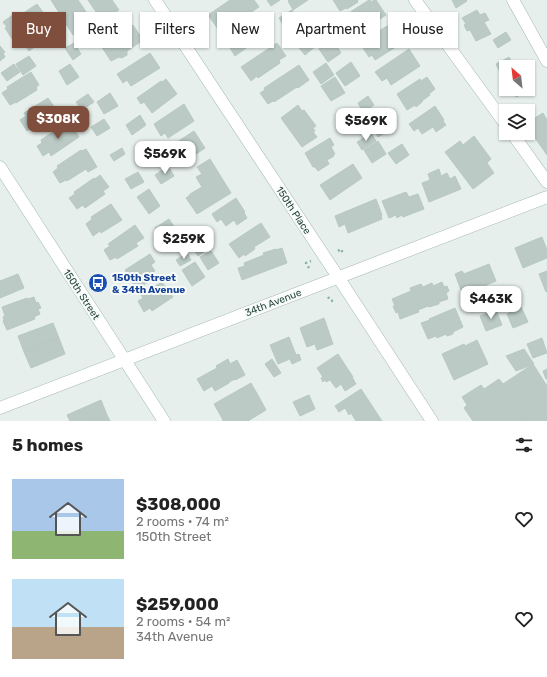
<!DOCTYPE html>
<meta charset="utf-8">
<style>
body{margin:0;font-family:Rubik,sans-serif;background:#f2f2f2;color:#222;height:100vh;display:flex;flex-direction:column;font-size:15px;white-space:nowrap}
*{box-sizing:border-box;margin:0}
p{font-size:13px;color:#767676}
.icon{flex:none;width:22px;height:22px;fill:none;stroke:currentColor;stroke-width:2;stroke-linecap:round;stroke-linejoin:round}
.map{position:relative;height:421px;overflow:hidden}
.details{display:flex;flex-direction:column;background:#fff;flex:1}
.details>*{flex:none}
.hud{position:absolute;left:12px;top:12px;width:523px;height:36px;display:flex;gap:8px}
.needle{width:26px;rotate:332deg}
.tools{position:absolute;left:499px;top:60px;display:grid;gap:8px}
.tools a{display:grid;place-items:center;width:36px;height:36px;border-radius:0px;background:#fff;box-shadow:0 1px 3px #0004;font-size:20px}
.price{position:absolute;translate:-50% -34px;padding:0 9px;border-radius:8px;background:#fff;color:#222;font-size:13px;line-height:26px;filter:drop-shadow(0 1px 2px #0008)}
.price::after{content:'';position:absolute;left:50%;top:24px;width:12px;height:9px;margin-left:-6px;background:inherit;clip-path:polygon(0 0,100% 0,50% 100%)}
.price.selected{background:#804e3d;color:#fff}
ul{padding:0;list-style:none}
li{display:flex;align-items:center;gap:12px;height:100px;padding:0 12px}
li span{display:grid;place-items:center;flex:none;width:112px;height:80px;border-radius:0px;color:#555}
li>.icon{margin-inline-start:auto}
span .icon{width:48px;height:48px;fill:#fffc;stroke-width:1}
li b{font-size:17px}
h2{display:flex;justify-content:space-between;align-items:center;height:48px;padding:0 12px;font-size:17px}
.chip{padding:0 14px;border-radius:0px;background:#fff;box-shadow:0 1px 3px #0004;font-size:14px;line-height:36px}
.chip.selected{background:#804e3d;color:#fff}
.map>svg:first-child{display:block}
.building{fill:#bbcac4;stroke:#b8c9c2}
.lines{fill:none;stroke-linecap:round;stroke-linejoin:round}
.street-casing{stroke:#a8b8b2;stroke-width:13}
.secondary-casing{stroke:#a4bbb3;stroke-width:13}
.path{stroke:#86b3a5;stroke-width:2.5;stroke-dasharray:2 3;stroke-linecap:butt}
.street{stroke:#fff;stroke-width:12}
.secondary{stroke:#fff;stroke-width:12}
.labels{text-anchor:middle;stroke-width:4;stroke-linejoin:round;paint-order:stroke}
.street-label{font-size:10px;fill:#24423a;stroke:#f7fbf9}
.transit-label{font-size:10px;font-weight:bold;fill:#164399;stroke:#f7fbf9;text-anchor:start}
</style>
<div class="map">
<svg width="547" height="421" viewBox="0 0 547 421">
<rect width="100%" height="100%" fill="#e6efeb"/>
<g class="building">
<polygon points="51,0 78,0 93,22 73,35"/>
<polygon points="88,0 112,0 119,10 102,21"/>
<polygon points="230,0 254,0 259,7 233,24 231,21 218,29 208,15"/>
<polygon points="267,0 280,0 271,6"/>
<polygon points="289,0 308,0 293,10 288,1"/>
<polygon points="333,0 358,0 357,1 358,2 347,9 346,8 340,11"/>
<polygon points="369,0 370,0 371,2 374,0 376,0 386,15 356,35 353,29 350,31 343,19 345,18 344,16"/>
<polygon points="452,0 466,0 467,1 456,8"/>
<polygon points="37,4 55,29 48,33 51,36 41,43 25,20 26,19 22,14"/>
<polygon points="292,10 300,24 287,31 279,18"/>
<polygon points="477,10 480,15 485,13 489,20 484,22 491,34 476,41 470,30 467,31 464,25 466,24 462,18"/>
<polygon points="14,14 36,46 29,51 24,44 18,48 5,28 7,27 3,22"/>
<polygon points="315,16 323,27 311,36 303,24"/>
<polygon points="116,20 124,31 113,39 106,28"/>
<polygon points="253,21 263,36 235,56 225,40"/>
<polygon points="393,24 404,40 399,44 399,45 375,60 372,55 369,57 361,45 363,44 362,42 387,26 388,27"/>
<polygon points="133,25 143,40 127,51 127,55 122,58 119,57 111,61 101,46"/>
<polygon points="506,32 511,40 498,48 493,40"/>
<polygon points="306,34 316,46 305,55 295,43"/>
<polygon points="333,40 341,53 328,62 319,49"/>
<polygon points="74,43 81,54 73,60 65,48"/>
<polygon points="277,43 286,56 279,60 280,63 258,78 257,76 251,81 241,67"/>
<polygon points="0,46 5,52 3,53 5,57 0,61"/>
<polygon points="409,49 420,66 391,85 387,78 382,81 375,72"/>
<polygon points="150,53 160,68 131,86 127,80 123,83 117,74"/>
<polygon points="29,56 36,66 23,75 16,64"/>
<polygon points="509,57 515,67 506,67 506,85 504,86 501,80 503,78 496,64"/>
<polygon points="351,62 360,76 345,86 336,73"/>
<polygon points="326,63 334,75 321,84 313,72"/>
<polygon points="14,64 20,72 7,81 1,73"/>
<polygon points="70,64 79,77 67,85 59,71"/>
<polygon points="299,65 309,80 298,88 297,87 274,102 273,101 268,104 260,93 265,90 264,88"/>
<polygon points="31,72 39,85 36,87 37,90 16,103 16,102 10,105 2,93 8,89 7,87"/>
<polygon points="335,77 345,93 331,101 321,86"/>
<polygon points="427,77 435,89 429,94 430,95 422,101 422,102 416,107 415,105 407,110 397,94 420,79 421,81"/>
<polygon points="166,79 177,94 152,113 144,102 141,104 137,98 161,81 162,82"/>
<polygon points="509,89 528,89 529,91 516,97 513,91 511,92"/>
<polygon points="110,93 118,106 104,114 97,102"/>
<polygon points="88,94 94,102 82,110 76,102"/>
<polygon points="368,96 374,105 363,112 358,103"/>
<polygon points="48,98 57,111 52,113 54,116 33,130 32,127 27,131 20,120 26,116 24,113"/>
<polygon points="184,104 194,121 168,138 165,133 161,136 154,124"/>
<polygon points="298,105 302,111 304,110 316,126 313,128 315,131 313,132 317,137 302,147 281,118"/>
<polygon points="435,106 444,120 443,121 446,125 436,132 433,127 422,134 418,128 414,131 409,124"/>
<polygon points="543,113 547,120 547,155 528,128 528,122"/>
<polygon points="140,115 146,125 132,135 126,125"/>
<polygon points="104,119 110,128 97,136 91,127"/>
<polygon points="69,121 79,137 51,156 49,152 43,156 37,146 42,143 41,140"/>
<polygon points="386,122 390,130 378,137 374,129"/>
<polygon points="194,131 205,148 183,163 182,162 175,166 168,156 171,154 169,150 172,147 171,146"/>
<polygon points="371,133 376,141 362,150 357,142"/>
<polygon points="474,136 491,159 487,163 494,173 473,189 445,152 460,141 463,145"/>
<polygon points="330,138 334,145 331,147 335,154 333,155 334,156 327,160 329,164 318,171 315,167 313,167 305,153"/>
<polygon points="378,141 386,154 372,163 364,150"/>
<polygon points="151,144 157,153 145,160 140,151"/>
<polygon points="402,144 409,155 396,164 388,153"/>
<polygon points="122,148 125,154 114,161 110,155"/>
<polygon points="86,149 97,167 88,172 86,169 67,181 66,180 60,183 53,172 58,168 57,166 81,150 82,151"/>
<polygon points="210,159 231,193 197,214 186,198 190,195 190,194 202,187 196,177 202,174 197,167"/>
<polygon points="353,164 362,178 330,200 320,185"/>
<polygon points="168,166 174,176 161,184 155,175"/>
<polygon points="439,169 441,176 447,173 450,179 455,176 461,189 429,202 422,183 430,180 428,174"/>
<polygon points="138,172 144,182 131,189 125,179"/>
<polygon points="100,175 109,187 103,191 105,194 85,208 83,205 77,209 69,198 75,194 74,192 94,178 95,179"/>
<polygon points="149,189 160,206 149,214 137,197"/>
<polygon points="406,192 409,197 418,194 424,209 403,217 402,215 397,218 396,215 389,218 382,201"/>
<polygon points="236,198 245,212 244,213 247,218 237,225 234,220 226,226 221,219 217,222 212,214"/>
<polygon points="376,199 382,215 381,215 382,219 348,233 345,224 339,227 335,216"/>
<polygon points="111,204 122,220 101,233 100,231 93,236 86,224 92,219 91,217"/>
<polygon points="169,219 177,231 164,240 155,228"/>
<polygon points="261,223 270,237 254,247 255,249 245,256 244,254 239,258 229,244"/>
<polygon points="135,225 144,238 136,243 138,246 117,259 116,257 110,260 104,250 110,246 108,244"/>
<polygon points="542,237 547,250 547,258 523,268 515,248"/>
<polygon points="205,241 210,248 198,256 193,248"/>
<polygon points="282,248 287,263 242,280 238,268 245,266 244,263 264,255 263,253 276,249 276,250"/>
<polygon points="211,251 219,263 208,270 200,257"/>
<polygon points="187,253 191,260 180,266 176,260"/>
<polygon points="150,254 155,262 151,265 155,271 146,276 149,281 138,289 135,283 133,284 125,270"/>
<polygon points="195,262 205,277 192,286 182,270"/>
<polygon points="489,264 496,281 470,292 468,288 461,290 455,274 462,271 464,274"/>
<polygon points="547,271 547,291 546,292 539,274"/>
<polygon points="18,274 24,288 0,298 0,281"/>
<polygon points="162,282 173,297 152,311 150,308 144,312 138,301 143,298 141,295"/>
<polygon points="442,282 444,287 447,286 449,291 446,293 448,299 439,302 439,304 429,307 428,306 418,310 419,312 400,319 398,312 396,313 393,306 395,306 392,299 411,291 410,288 421,284 423,287 432,283 433,286"/>
<polygon points="34,297 36,303 38,302 41,308 38,309 40,314 34,317 35,319 7,330 3,321 4,320 3,317 5,316 2,307 27,298 28,299"/>
<polygon points="521,307 528,322 513,328 507,314"/>
<polygon points="455,308 463,327 453,332 453,334 447,336 446,334 437,338 436,336 428,339 421,323 430,320 429,319"/>
<polygon points="496,310 502,325 486,331 480,316"/>
<polygon points="324,318 333,344 317,350 315,344 307,347 300,328"/>
<polygon points="53,323 59,338 24,352 18,336"/>
<polygon points="289,337 296,355 299,354 301,360 292,364 290,359 278,364 270,345"/>
<polygon points="59,338 65,354 31,368 24,352"/>
<polygon points="542,338 547,353 533,358 527,344"/>
<polygon points="477,340 488,364 454,380 442,354 464,344 465,346"/>
<polygon points="524,349 534,364 516,371 506,356"/>
<polygon points="338,354 353,377 352,377 356,384 345,391 341,384 336,388 330,380 326,382 325,380 323,382 321,378 323,377 317,368"/>
<polygon points="228,359 230,364 237,360 245,375 235,380 235,379 229,382 229,383 215,391 212,386 204,391 197,379 217,368 216,366"/>
<polygon points="272,359 281,373 274,377 265,364"/>
<polygon points="533,364 547,386 547,421 527,421 503,384"/>
<polygon points="547,369 547,379 546,379 543,371"/>
<polygon points="499,379 503,384 527,421 473,421 464,408 467,405 462,397 481,385 484,389"/>
<polygon points="251,383 259,397 222,418 214,404"/>
<polygon points="361,389 382,421 356,421 351,413 349,415 345,408 339,412 335,406"/>
<polygon points="309,395 315,409 300,416 293,402"/>
<polygon points="259,397 266,410 248,421 223,421 222,418"/>
<polygon points="101,400 107,415 93,421 70,421 67,415"/>
<polygon points="107,415 110,421 93,421"/>
</g>
<g class="lines">
<g class="street-casing">
<g id="street">
<polyline points="155,0 338,277 432,421"/>
<polyline points="415,0 506,125"/>
<polyline points="513,0 547,61"/>
<polyline points="512,133 547,182"/>
<path d="M0 408C183 339 364 266 547 197"/>
</g>
</g>
<g class="secondary-casing">
<polyline id="secondary" points="0,167 164,421"/>
</g>
<g class="path">
<polyline points="338,251 341,249 343,254"/>
<polyline points="309,268 306,263 311,261"/>
<polyline points="328,297 331,301 335,300"/>
</g>
<use href="#street" class="street"/>
<use href="#secondary" class="secondary"/>
</g>
<defs>
<g id="bus-disc" transform="scale(1)"><circle r="9.5" fill="#1a4fb4" stroke="#f7fbf9"/><path d="M-5-6H5V4H4V6H2V4H-2V6H-4V4H-5ZM-3.5-4V0h7V-4ZM-3.5 1.2v1.5H-2V1.2ZM2 1.2v1.5H3.5V1.2Z" fill="#fff"/></g>
</defs>
<g fill-rule="evenodd">
<use href="#bus-disc" x="98" y="283"/>
</g>
<g class="labels">
<g class="street-label">
<text transform="translate(294 210) rotate(57)" y="4">150th Place</text>
<text transform="translate(82 294) rotate(57)" y="4">150th Street</text>
<text transform="translate(273 302) rotate(-21)" y="4">34th Avenue</text>
</g>
<g class="transit-label">
<text x="112" y="281">150th Street<tspan x="112" dy="12">&amp; 34th Avenue</tspan></text>
</g>
</g>
</svg>
<div class="tools">
<a><svg class="needle" viewBox="-14 -14 28 28"><path d="M0-13l5 13h-10z" fill="#e53935"/><path d="M0 13l5-13h-10z" fill="#767676"/></svg></a>
<a><svg class="icon" aria-label="layers" viewBox="0 0 24 24"><path d="M12 4l9 5-9 5-9-5zM3 14l9 5 9-5"/></svg></a>
</div>
<b class="price selected" style="left:58px;top:140px">$308K</b>
<b class="price" style="left:366px;top:142px">$569K</b>
<b class="price" style="left:165px;top:175px">$569K</b>
<b class="price" style="left:184px;top:260px">$259K</b>
<b class="price" style="left:491px;top:320px">$463K</b>
<div class="hud">
<a class="chip selected">Buy</a>
<a class="chip">Rent</a>
<a class="chip">Filters</a>
<a class="chip">New</a>
<a class="chip">Apartment</a>
<a class="chip">House</a>
</div>
</div>
<section class="details">
<h2>5 homes<svg class="icon" aria-label="filters" viewBox="0 0 24 24"><path d="M4 7h16M4 17h16"/><circle cx="9" cy="7" r="2"/><circle cx="15" cy="17" r="2"/></svg></h2>
<ul>
<li><span style="background:linear-gradient(#a9c7e8 65%,#8fb573 0)"><svg class="icon" aria-label="home" viewBox="0 0 24 24"><path d="M3 11l9-7 9 7M6 9v11h12V9"/></svg></span><div><b>$308,000</b><p>2 rooms · 74 m²</p><p>150th Street</p></div><svg class="icon" aria-label="heart" viewBox="0 0 24 24"><path d="M12 20l-8-8c-3-5 5-10 8-4 3-6 11-1 8 4z"/></svg></li>
<li><span style="background:linear-gradient(#bfe0f5 60%,#b9a48a 0)"><svg class="icon" aria-label="home" viewBox="0 0 24 24"><path d="M3 11l9-7 9 7M6 9v11h12V9"/></svg></span><div><b>$259,000</b><p>2 rooms · 54 m²</p><p>34th Avenue</p></div><svg class="icon" aria-label="heart" viewBox="0 0 24 24"><path d="M12 20l-8-8c-3-5 5-10 8-4 3-6 11-1 8 4z"/></svg></li>
</ul>
</section>
